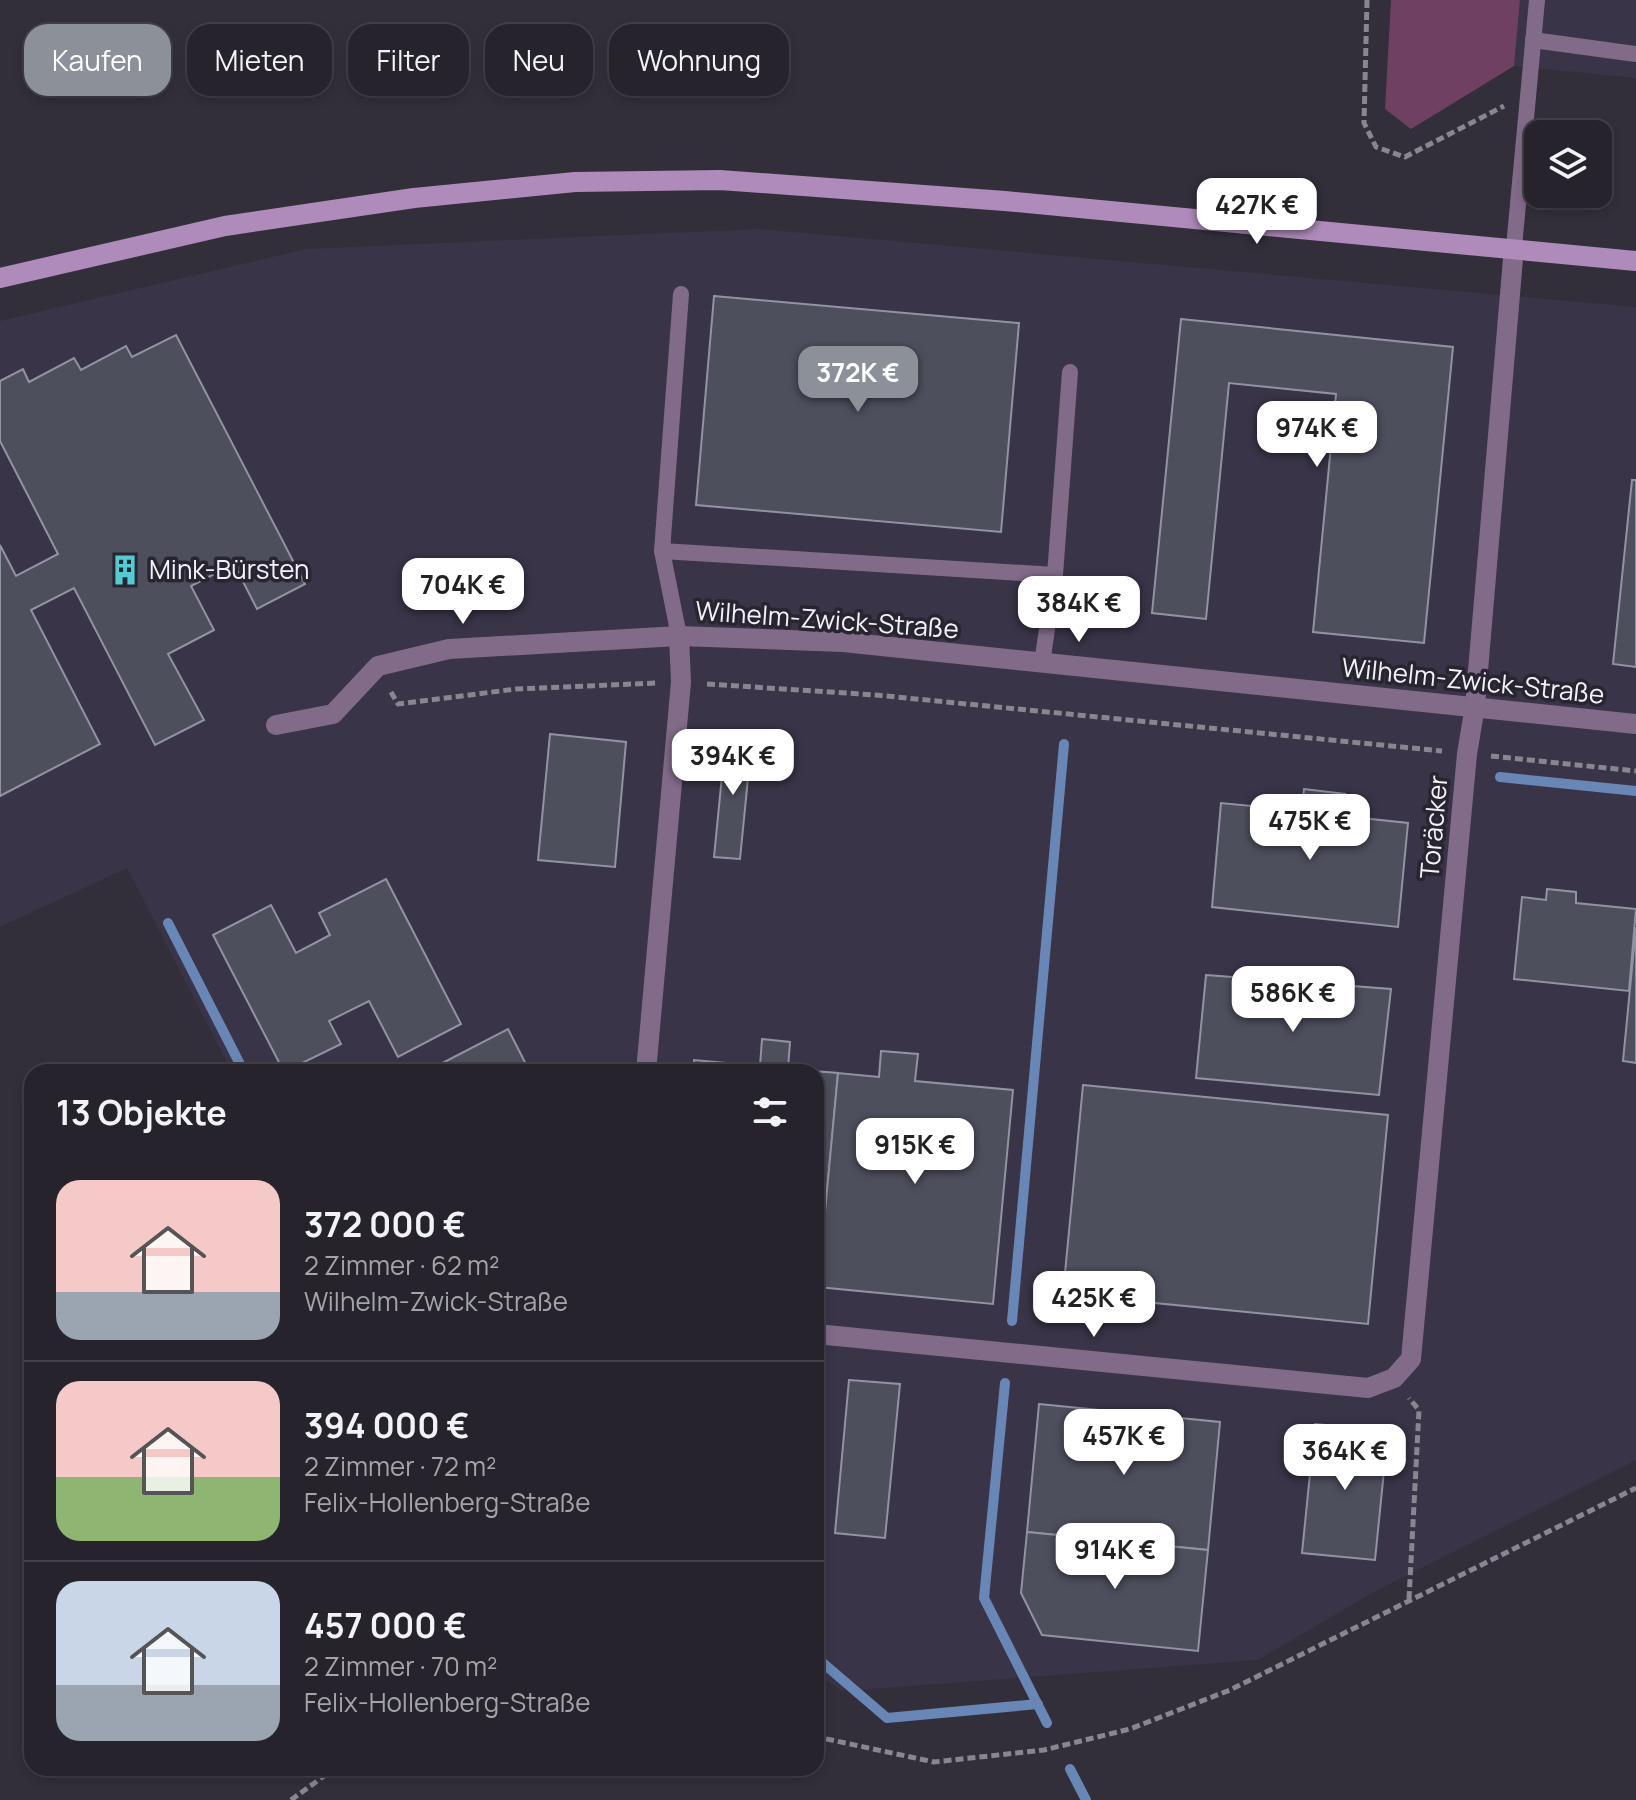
<!DOCTYPE html>
<html lang="de">
<meta charset="utf-8">
<style>
body{margin:0;font-family:Manrope,sans-serif;background:#322f38;color:#f1f3f6;height:100vh;display:flex;flex-direction:column;font-size:30px;white-space:nowrap}
*{box-sizing:border-box;margin:0}
p{font-size:26px;color:#a4a4a9}
.icon{flex:none;width:44px;height:44px;fill:none;stroke:currentColor;stroke-width:2;stroke-linecap:round;stroke-linejoin:round}
.map{position:relative;flex:1;overflow:hidden}
.sheet{position:absolute;left:24px;top:1064px;width:800px;height:712px;display:flex;flex-direction:column;background:#26232c;border-radius:24px;box-shadow:0 4px 12px #0003,0 0 0 2px #424048}
.sheet>*{flex:none}
.top-card{position:absolute;left:24px;top:24px;width:800px;height:72px;display:flex;gap:16px}
.tools{position:absolute;left:1524px;top:120px;display:grid;gap:16px}
.tools a{display:grid;place-items:center;width:88px;height:88px;border-radius:16px;background:#26232c;box-shadow:0 4px 12px #0003,0 0 0 2px #424048;font-size:40px}
.price{position:absolute;translate:-50% -68px;padding:0 18px;border-radius:16px;background:#fff;color:#222;font-size:26px;line-height:52px;filter:drop-shadow(0 2px 4px #0008)}
.price::after{content:'';position:absolute;left:50%;top:48px;width:24px;height:18px;margin-left:-12px;background:inherit;clip-path:polygon(0 0,100% 0,50% 100%)}
.price.active{background:#8c9099;color:#fff}
ul{padding:0;list-style:none}
li{display:flex;align-items:center;gap:24px;height:200px;padding:0 32px}
li+li{border-top:2px solid #424048}
li span{display:grid;place-items:center;flex:none;width:224px;height:160px;border-radius:24px;color:#555}
li>.icon{margin-inline-start:auto}
span .icon{width:96px;height:96px;fill:#fffc;stroke-width:1}
li b{font-size:34px}
h2{display:flex;justify-content:space-between;align-items:center;height:96px;padding:0 32px;font-size:34px}
.chip{padding:0 28px;border-radius:24px;background:#26232c;box-shadow:0 4px 12px #0003,0 0 0 2px #424048;font-size:28px;line-height:72px}
.chip.active{background:#8c9099;color:#fff}
.map>svg:first-child{display:block}
.built{fill:#393447}
.green{fill:#6f4062}
.lines{fill:none;stroke-linecap:round;stroke-linejoin:round}
.stream{stroke:#6886b6;stroke-width:10}
.building{fill:#4d4f5d;stroke:#9193a3;stroke-width:2}
.path{stroke:#888690;stroke-width:5;stroke-dasharray:8 4;stroke-linecap:butt}
.lane{stroke:#826b89;stroke-width:16}
.street{stroke:#826b89;stroke-width:20}
.secondary{stroke:#af8bbb;stroke-width:20}
.labels{text-anchor:middle;stroke-width:7;stroke-linejoin:round;paint-order:stroke}
.poi-label{font-size:26px;fill:#f3f1fa;stroke:#282531;text-anchor:start}
.street-label{font-size:26px;fill:#f3f1fa;stroke:#282531}
</style>
<div class="map">
<svg width="1636" height="1800" viewBox="0 0 1636 1800">
<rect width="100%" height="100%" fill="#322f3b"/>
<g class="built">
<polygon points="1520,0 1636,0 1636,78 1514,66"/>
<polygon points="760,229 1636,307 1636,1460 1372,1593 1258,1660 842,1691 816,1674 816,1072 232,1072 127,868 0,927 0,321 306,249"/>
</g>
<polygon class="green" points="1391,0 1520,0 1514,66 1411,129 1385,109"/>
<g class="lines">
<g class="stream">
<polyline points="1500,777 1636,791"/>
<polyline points="168,923 244,1072"/>
<polyline points="1012,1321 1064,744"/>
<polyline points="1005,1383 984,1598 1047,1723"/>
<polyline points="816,1657 887,1718 1038,1704"/>
<polyline points="1070,1769 1086,1800"/>
</g>
</g>
<g class="building">
<polygon points="714,296 1019,323 1001,532 696,505"/>
<polygon points="1181,319 1453,347 1424,643 1313,632 1336,394 1229,383 1206,619 1152,613"/>
<polygon points="176,335 305,584 257,609 234,564 191,586 214,630 168,654 204,720 155,745 74,588 31,610 100,744 0,796 0,545 16,576 58,554 0,441 0,381 23,369 29,382 74,358 81,370 126,346 132,357"/>
<polygon points="1632,480 1636,480 1636,667 1613,664"/>
<polygon points="550,734 626,742 615,867 538,860"/>
<polygon points="726,735 752,738 740,859 714,857"/>
<polygon points="1304,789 1345,794 1343,816 1408,823 1398,927 1212,907 1221,803 1302,811"/>
<polygon points="386,879 461,1024 398,1057 369,1001 329,1021 341,1044 284,1072 213,935 271,905 296,953 330,935 319,913"/>
<polygon points="1547,889 1576,892 1576,903 1636,909 1629,991 1514,979 1522,897 1546,900"/>
<polygon points="1636,927 1636,1063 1623,1061"/>
<polygon points="1206,975 1391,989 1379,1095 1196,1078"/>
<polygon points="508,1029 530,1072 425,1072"/>
<polygon points="762,1039 790,1042 788,1069 838,1073 818,1287 816,1072 693,1072 694,1060 760,1066"/>
<polygon points="881,1051 918,1054 915,1081 1013,1090 993,1304 818,1287 838,1073 879,1077"/>
<polygon points="1083,1085 1388,1115 1368,1324 1063,1294"/>
<polygon points="849,1380 900,1384 885,1538 835,1533"/>
<polygon points="1039,1404 1220,1422 1208,1550 1027,1532"/>
<polygon points="1315,1424 1388,1431 1375,1560 1302,1553"/>
<polygon points="1027,1532 1208,1550 1198,1651 1042,1635 1021,1593"/>
</g>
<g class="lines">
<g class="path">
<polyline points="1367,0 1364,123 1376,147 1405,157 1504,106"/>
<polyline points="707,684 876,695 1442,751"/>
<polyline points="391,692 398,704 516,689 657,683"/>
<polyline points="1491,756 1636,771"/>
<polyline points="1409,1599 1419,1410 1409,1398"/>
<polyline points="816,1733 822,1738 934,1762 1044,1750 1130,1729 1230,1690 1636,1488"/>
<polyline points="291,1800 335,1768"/>
</g>
<g class="lane">
<polyline points="1533,40 1636,54"/>
<polyline points="1514,247 1537,0"/>
<polyline points="662,551 1055,575"/>
<polyline points="679,636 662,551 681,294"/>
<polyline points="1042,663 1055,575 1070,372"/>
</g>
<g class="street">
<polyline points="276,725 333,714 378,666 449,649 679,636 843,642 1636,724"/>
<polyline points="646,1072 681,682 679,636"/>
<polyline points="816,1334 1368,1388 1394,1378 1411,1359 1467,754 1475,706 1514,247"/>
</g>
<polyline class="secondary" points="0,278 225,226 414,198 575,182 720,180 1005,201 1636,261"/>
</g>
<defs>
<g id="building-bare" transform="scale(2.4)"><path d="M-4-6H4V6H1V3H-1V6H-4ZM-2.5-4.3h1.7v1.8h-1.7ZM.8-4.3h1.7v1.8H.8ZM-2.5-1h1.7V.8h-1.7ZM.8-1h1.7V.8H.8Z" fill="#51ccd2" stroke="#282531" stroke-width="2.5" paint-order="stroke"/></g>
</defs>
<g fill-rule="evenodd">
<use href="#building-bare" x="125" y="570"/>
</g>
<g class="labels">
<g class="poi-label">
<text x="149" y="579">Mink-Bürsten</text>
</g>
<g class="street-label">
<text transform="translate(827 620) rotate(4)" y="9">Wilhelm-Zwick-Straße</text>
<text transform="translate(1473 681) rotate(6)" y="9">Wilhelm-Zwick-Straße</text>
<text transform="translate(1434 827) rotate(-85)" y="9">Toräcker</text>
</g>
</g>
</svg>
<div class="tools">
<a><svg class="icon" aria-label="layers" viewBox="0 0 24 24"><path d="M12 4l9 5-9 5-9-5zM3 14l9 5 9-5"/></svg></a>
</div>
<b class="price" style="left:1257px;top:246px">427K €</b>
<b class="price active" style="left:858px;top:414px">372K €</b>
<b class="price" style="left:1317px;top:469px">974K €</b>
<b class="price" style="left:463px;top:626px">704K €</b>
<b class="price" style="left:1079px;top:644px">384K €</b>
<b class="price" style="left:733px;top:797px">394K €</b>
<b class="price" style="left:1310px;top:862px">475K €</b>
<b class="price" style="left:1293px;top:1034px">586K €</b>
<b class="price" style="left:915px;top:1186px">915K €</b>
<b class="price" style="left:1094px;top:1339px">425K €</b>
<b class="price" style="left:1124px;top:1477px">457K €</b>
<b class="price" style="left:1345px;top:1492px">364K €</b>
<b class="price" style="left:1115px;top:1591px">914K €</b>
<div class="top-card">
<a class="chip active">Kaufen</a>
<a class="chip">Mieten</a>
<a class="chip">Filter</a>
<a class="chip">Neu</a>
<a class="chip">Wohnung</a>
</div>
<section class="sheet">
<h2>13 Objekte<svg class="icon" aria-label="filters" viewBox="0 0 24 24"><path d="M4 7h16M4 17h16"/><circle cx="9" cy="7" r="2"/><circle cx="15" cy="17" r="2"/></svg></h2>
<ul>
<li><span style="background:linear-gradient(#f6c9c9 70%,#9aa5b1 0)"><svg class="icon" aria-label="home" viewBox="0 0 24 24"><path d="M3 11l9-7 9 7M6 9v11h12V9"/></svg></span><div><b>372 000 €</b><p>2 Zimmer · 62 m²</p><p>Wilhelm-Zwick-Straße</p></div></li>
<li><span style="background:linear-gradient(#f6c9c9 60%,#8fb573 0)"><svg class="icon" aria-label="home" viewBox="0 0 24 24"><path d="M3 11l9-7 9 7M6 9v11h12V9"/></svg></span><div><b>394 000 €</b><p>2 Zimmer · 72 m²</p><p>Felix-Hollenberg-Straße</p></div></li>
<li><span style="background:linear-gradient(#c9d6e8 65%,#9aa5b1 0)"><svg class="icon" aria-label="home" viewBox="0 0 24 24"><path d="M3 11l9-7 9 7M6 9v11h12V9"/></svg></span><div><b>457 000 €</b><p>2 Zimmer · 70 m²</p><p>Felix-Hollenberg-Straße</p></div></li>
</ul>
</section>
</div>
